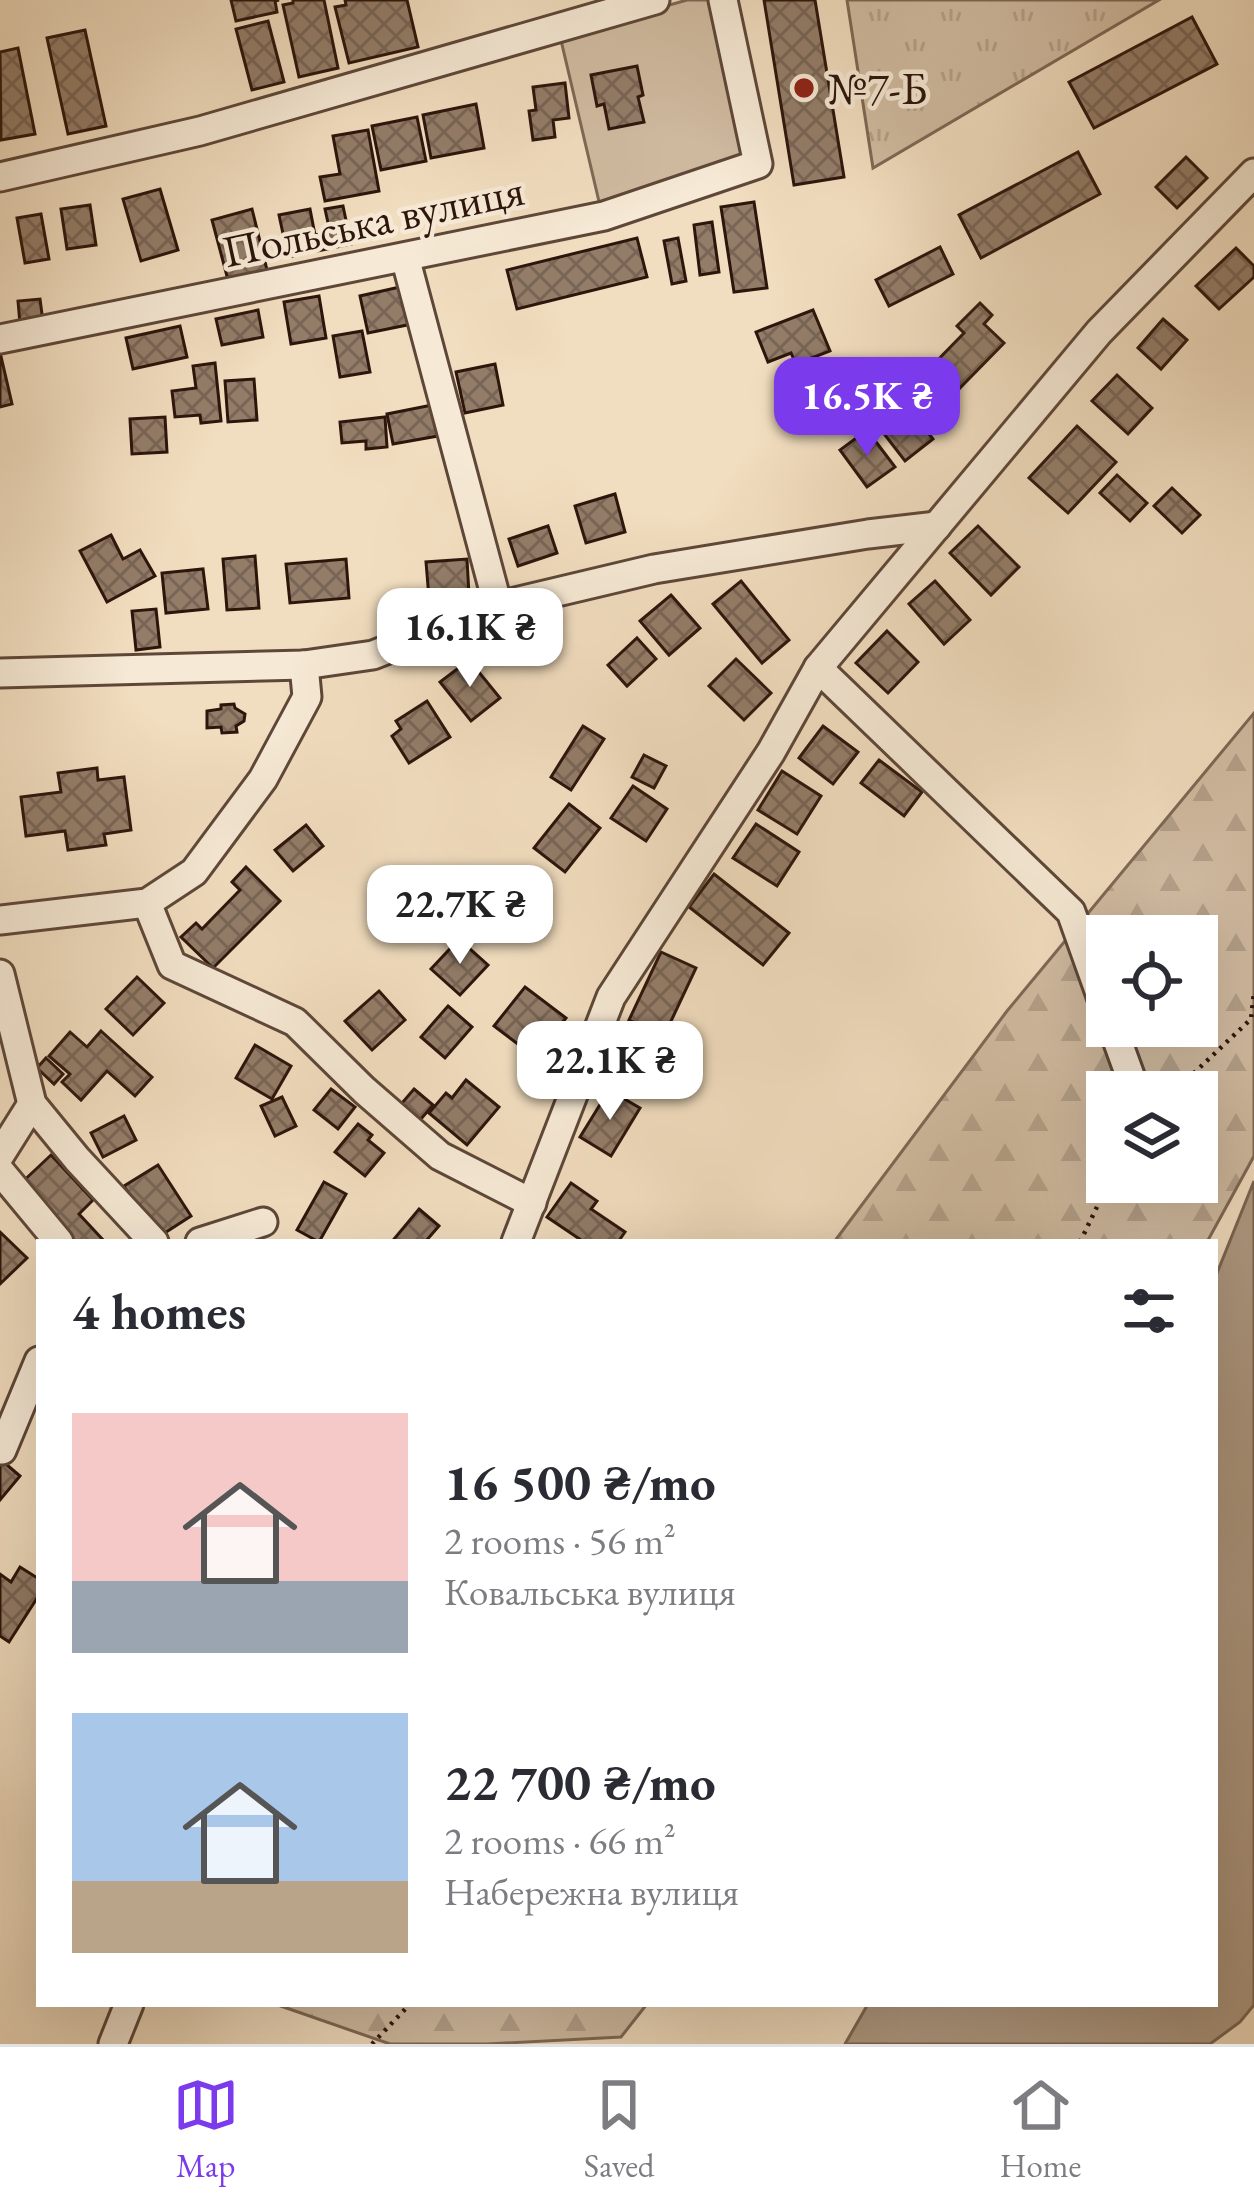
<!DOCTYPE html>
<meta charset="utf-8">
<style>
body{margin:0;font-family:"EB Garamond",serif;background:#f7f7f7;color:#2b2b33;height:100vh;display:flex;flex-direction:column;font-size:45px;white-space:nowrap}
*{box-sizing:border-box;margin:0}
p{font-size:39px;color:#7c7c81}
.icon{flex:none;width:66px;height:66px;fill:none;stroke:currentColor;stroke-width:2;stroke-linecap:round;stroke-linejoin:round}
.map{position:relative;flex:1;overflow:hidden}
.details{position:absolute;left:36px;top:1239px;width:1182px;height:768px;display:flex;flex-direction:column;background:#fff;border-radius:0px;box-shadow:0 12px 48px #0002}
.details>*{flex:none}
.fabs{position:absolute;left:1086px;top:915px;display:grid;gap:24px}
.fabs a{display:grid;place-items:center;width:132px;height:132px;border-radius:0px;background:#fff;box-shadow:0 12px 48px #0002;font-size:60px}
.price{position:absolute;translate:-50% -102px;padding:0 27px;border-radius:24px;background:#fff;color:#222;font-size:39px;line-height:78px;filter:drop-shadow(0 3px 6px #0008)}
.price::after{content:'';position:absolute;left:50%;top:72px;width:36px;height:27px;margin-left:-18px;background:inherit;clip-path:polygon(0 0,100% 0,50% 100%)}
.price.on{background:#7c3aed;color:#fff}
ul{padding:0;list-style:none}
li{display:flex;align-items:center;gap:36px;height:300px;padding:0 36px}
li span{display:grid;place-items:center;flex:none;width:336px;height:240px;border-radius:0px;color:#555}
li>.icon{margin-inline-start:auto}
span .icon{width:144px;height:144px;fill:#fffc;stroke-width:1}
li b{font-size:51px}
h2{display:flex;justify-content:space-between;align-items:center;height:144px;padding:0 36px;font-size:51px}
.tabs{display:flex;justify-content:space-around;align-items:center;height:168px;border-top:3px solid #e1e1e2;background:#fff;font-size:33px;color:#7c7c81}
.tabs a{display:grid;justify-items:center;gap:6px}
.tabs .on{color:#7c3aed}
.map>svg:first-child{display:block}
.grass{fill:#d0bba1;stroke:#7e6856;stroke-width:3}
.forest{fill:url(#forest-firs);stroke:#7e6856;stroke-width:3;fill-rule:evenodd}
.park{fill:url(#park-tufts);stroke:#7e6856;stroke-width:3}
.water{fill:#ae9982;stroke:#7a6453;stroke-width:3}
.building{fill:url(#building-cross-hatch);stroke:#2d150c;stroke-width:3}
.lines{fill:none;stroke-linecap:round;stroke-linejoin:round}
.street-casing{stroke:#5e4739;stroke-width:33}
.path{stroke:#2d150c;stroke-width:4.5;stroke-dasharray:3 6;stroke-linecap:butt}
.street{stroke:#f6e9d5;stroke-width:27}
.poi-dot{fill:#8f2418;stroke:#f6e9d5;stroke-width:4.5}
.labels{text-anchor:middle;stroke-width:9;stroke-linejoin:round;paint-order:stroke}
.poi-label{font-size:45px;fill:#2d150c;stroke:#f6e9d5;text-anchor:start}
.street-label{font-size:45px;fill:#2d150c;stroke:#f6e9d5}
</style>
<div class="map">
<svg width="1254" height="2044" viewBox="0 0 1254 2044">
<defs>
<pattern id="forest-firs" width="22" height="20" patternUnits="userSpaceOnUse" patternTransform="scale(3)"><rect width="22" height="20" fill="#d0bba1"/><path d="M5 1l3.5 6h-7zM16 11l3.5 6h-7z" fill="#b3a089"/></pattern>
<pattern id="park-tufts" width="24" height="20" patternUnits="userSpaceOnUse" patternTransform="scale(3)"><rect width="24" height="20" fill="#d0bba1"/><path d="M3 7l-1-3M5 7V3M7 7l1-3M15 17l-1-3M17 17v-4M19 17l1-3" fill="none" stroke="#b3a089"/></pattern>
<pattern id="building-cross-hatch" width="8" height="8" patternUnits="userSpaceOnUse" patternTransform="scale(3)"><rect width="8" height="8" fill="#937d69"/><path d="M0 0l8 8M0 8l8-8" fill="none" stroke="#786555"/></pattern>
</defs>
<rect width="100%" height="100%" fill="#f1ddbf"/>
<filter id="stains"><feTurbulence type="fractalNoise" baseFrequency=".00167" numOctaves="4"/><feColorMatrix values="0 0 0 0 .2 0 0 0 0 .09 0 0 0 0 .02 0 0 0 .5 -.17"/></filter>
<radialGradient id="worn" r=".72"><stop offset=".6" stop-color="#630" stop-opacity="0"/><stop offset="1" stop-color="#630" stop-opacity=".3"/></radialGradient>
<polygon class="grass" points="687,0 713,0 752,159 601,210 560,36"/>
<g class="forest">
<path d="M1254 713V1156L1207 1242H834L1007 1011ZM1107 936H1197V1026H1107ZM1107 1092H1197V1182H1107Z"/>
<polygon points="275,2004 647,2004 621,2037 487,2044 390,2044"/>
</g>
<polygon class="park" points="847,0 1159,0 873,168"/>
<polygon class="water" points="1254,1181 1254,2005 1240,2022 1210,2044 845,2044 868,2004 1215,2004 1215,1278"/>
<g class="building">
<polygon points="231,0 279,0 275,1 277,12 236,21"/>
<polygon points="293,0 324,0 338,68 299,77 283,5 293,3"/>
<polygon points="345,0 407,0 418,47 349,63 335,7 346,5"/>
<polygon points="764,0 815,0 844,177 794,185"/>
<polygon points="1192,17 1217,64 1094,128 1069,82"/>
<polygon points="268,21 284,82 252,90 236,29"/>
<polygon points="85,30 106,126 68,134 47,38"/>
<polygon points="18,48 35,134 1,140 0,52"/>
<polygon points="637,66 643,95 638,97 644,122 609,129 604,104 597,106 591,75"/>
<polygon points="565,83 569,118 553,120 555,137 533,140 529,111 536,110 533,87"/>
<polygon points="476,104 484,148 431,158 423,115"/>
<polygon points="417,117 426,161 381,170 372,126"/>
<polygon points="368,130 379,191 325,201 320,177 340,174 333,136"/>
<polygon points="1078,152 1100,194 981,258 959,215"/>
<polygon points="1186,157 1207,178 1177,208 1156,187"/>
<polygon points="160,189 178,250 141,261 123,199"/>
<polygon points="754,202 767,288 734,292 721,207"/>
<polygon points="90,205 96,245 67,249 61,209"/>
<polygon points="343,206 351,244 288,257 279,215 310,209 315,235 330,232 325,209"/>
<polygon points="252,209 267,270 228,280 212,220"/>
<polygon points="41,214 49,259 25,263 17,218"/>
<polygon points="712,222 719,272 700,275 694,225"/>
<polygon points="637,238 647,277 517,309 507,270"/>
<polygon points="678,238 686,281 672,284 664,241"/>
<polygon points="940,247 953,274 889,306 876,280"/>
<polygon points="1236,248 1254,266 1254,277 1219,309 1196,286"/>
<polygon points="404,286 412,324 368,333 360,296"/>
<polygon points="319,296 326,338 291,344 284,302"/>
<polygon points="40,299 43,322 20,324 18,301"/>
<polygon points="980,303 992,315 984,324 1004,343 953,395 928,370 964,333 957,326"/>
<polygon points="258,310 263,337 222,345 216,319"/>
<polygon points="813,310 830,351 796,364 791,353 768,362 756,332"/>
<polygon points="1163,319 1187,340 1161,369 1138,348"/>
<polygon points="180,326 187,357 133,369 126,338"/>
<polygon points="362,331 370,372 340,377 333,336"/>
<polygon points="0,352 12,404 0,407"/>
<polygon points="215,363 221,421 201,423 200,415 175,417 172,391 196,388 193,366"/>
<polygon points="495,364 503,405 465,413 456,372"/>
<polygon points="1117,375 1152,408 1128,434 1092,401"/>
<polygon points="254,379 257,420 228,422 225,381"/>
<polygon points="905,404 933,439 905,461 878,426"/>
<polygon points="432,405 438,436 393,444 387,414"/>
<polygon points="165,417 167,452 132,454 130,419"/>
<polygon points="385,417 387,447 366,449 366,441 342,443 340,422"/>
<polygon points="1077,426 1116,462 1068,513 1029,478"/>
<polygon points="867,430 895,467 867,487 840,450"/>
<polygon points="1117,475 1147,503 1130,521 1100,493"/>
<polygon points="1172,488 1200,515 1182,533 1154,506"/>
<polygon points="615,494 625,532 586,543 575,506"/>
<polygon points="548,526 557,553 518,566 509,539"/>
<polygon points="978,526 1019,567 991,595 950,553"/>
<polygon points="111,535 123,559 140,550 155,576 107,602 80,551"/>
<polygon points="255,556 259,608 227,610 223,559"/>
<polygon points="346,559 349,598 290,603 286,564"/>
<polygon points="467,559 469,595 429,598 426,562"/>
<polygon points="203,569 208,609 166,613 162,573"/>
<polygon points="741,581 789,640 762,663 713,604"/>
<polygon points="935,581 970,620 944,644 909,604"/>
<polygon points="671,595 700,628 669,655 640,621"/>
<polygon points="156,609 160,647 136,650 132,611"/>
<polygon points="887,631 918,662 888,693 856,663"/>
<polygon points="637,638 656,659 627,686 608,665"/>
<polygon points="736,659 771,693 744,720 709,686"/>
<polygon points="469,660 500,698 471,721 440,682"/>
<polygon points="427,701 450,737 409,763 392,736 401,729 396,721"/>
<polygon points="234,704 235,708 245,714 244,721 236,726 237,732 222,733 221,727 207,728 207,711 221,709 221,705"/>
<polygon points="583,726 604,739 571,790 551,777"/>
<polygon points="823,726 858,752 833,784 799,758"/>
<polygon points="644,755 666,766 654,788 632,777"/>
<polygon points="879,760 922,792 904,816 861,783"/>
<polygon points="97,768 98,780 124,777 131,830 104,834 106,845 68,850 65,831 26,836 21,797 61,792 58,773"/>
<polygon points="782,771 821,796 797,834 758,810"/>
<polygon points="633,786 667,809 646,841 611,818"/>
<polygon points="569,804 600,828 565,872 534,848"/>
<polygon points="756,824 799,852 777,886 733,858"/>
<polygon points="306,825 323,846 293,871 275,850"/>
<polygon points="246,867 280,901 213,968 181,937 196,923 202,929 240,890 232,882"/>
<polygon points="714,874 789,933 763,965 689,907"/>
<polygon points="459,939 488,965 460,995 431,969"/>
<polygon points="661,952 696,968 664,1036 629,1020"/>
<polygon points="137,977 164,1003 133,1035 106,1009"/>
<polygon points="525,987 566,1018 535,1057 494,1026"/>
<polygon points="379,991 405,1020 372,1050 345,1021"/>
<polygon points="448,1006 472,1027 445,1058 421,1037"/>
<polygon points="101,1031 152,1077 135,1096 107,1071 81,1100 62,1082 70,1074 49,1056 70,1032 87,1047"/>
<polygon points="623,1036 672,1065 653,1096 605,1067"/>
<polygon points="255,1045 291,1066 272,1099 236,1078"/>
<polygon points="46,1058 63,1074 54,1084 37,1068"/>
<polygon points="466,1080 499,1107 467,1145 429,1113 446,1093 452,1098"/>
<polygon points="331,1089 355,1107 338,1129 314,1110"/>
<polygon points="414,1089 433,1105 415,1126 396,1110"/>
<polygon points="609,1090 640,1108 611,1156 580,1137"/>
<polygon points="282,1097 296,1126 275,1136 261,1106"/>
<polygon points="124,1116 136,1140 103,1157 91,1133"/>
<polygon points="358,1124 372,1135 368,1140 384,1153 365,1176 335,1152"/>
<polygon points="51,1155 93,1200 79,1214 105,1242 69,1242 17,1187"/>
<polygon points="158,1165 191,1216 157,1238 124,1186"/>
<polygon points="324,1182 346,1194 319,1242 297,1230"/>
<polygon points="571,1183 597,1201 591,1209 625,1232 618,1242 584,1242 547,1217"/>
<polygon points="419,1209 439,1226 425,1242 399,1242 394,1239"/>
<polygon points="0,1232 27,1258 0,1284"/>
<polygon points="0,1459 20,1476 0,1500"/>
<polygon points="20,1567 39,1579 39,1595 9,1642 0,1636 0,1574 11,1582"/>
</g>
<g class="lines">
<g class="street-casing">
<g id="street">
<polyline points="0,177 200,131 655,0"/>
<polyline points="405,257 498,606"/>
<polyline points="0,339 604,216 758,164 723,0"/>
<polyline points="818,668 1071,912 1107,1013"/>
<polyline points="0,673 304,665 373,655 498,606 654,569 868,534 937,526"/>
<polyline points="147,903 172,965 295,1022 364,1090 440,1156 532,1203"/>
<polyline points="0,920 147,903 194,872 263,779 307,697 304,665"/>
<polyline points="0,974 32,1104 77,1159 154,1242"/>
<polyline points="1112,1026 1136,1092"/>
<polyline points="0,1155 32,1104"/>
<polyline points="0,1171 59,1242"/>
<polyline points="200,1242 263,1222"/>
<polyline points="516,1242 611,997 771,752 818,668 1099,332 1254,173"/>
<polyline points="2,1450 39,1361"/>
<polyline points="113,2044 129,2004"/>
</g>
</g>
<g class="path">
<polyline points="1174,1092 1251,1019 1254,992"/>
<polyline points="1080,1242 1109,1182"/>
<polyline points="372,2044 410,2004"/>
</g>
<use href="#street" class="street"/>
</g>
<circle class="poi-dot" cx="804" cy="88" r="12"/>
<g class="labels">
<g class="poi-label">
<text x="828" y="104">№7-Б</text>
</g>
<g class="street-label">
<text transform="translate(373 220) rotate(-12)" y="16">Польська вулиця</text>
</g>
</g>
<rect width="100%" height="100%" filter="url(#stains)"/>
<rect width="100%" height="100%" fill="url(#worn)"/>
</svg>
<div class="fabs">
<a><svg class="icon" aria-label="locate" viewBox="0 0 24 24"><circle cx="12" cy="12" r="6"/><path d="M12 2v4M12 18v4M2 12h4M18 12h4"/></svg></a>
<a><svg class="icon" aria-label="layers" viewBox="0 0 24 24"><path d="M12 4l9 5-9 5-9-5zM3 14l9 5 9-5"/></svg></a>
</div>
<b class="price on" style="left:867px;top:459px">16.5K ₴</b>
<b class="price" style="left:470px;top:690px">16.1K ₴</b>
<b class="price" style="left:460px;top:967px">22.7K ₴</b>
<b class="price" style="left:610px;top:1123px">22.1K ₴</b>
<section class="details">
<h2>4 homes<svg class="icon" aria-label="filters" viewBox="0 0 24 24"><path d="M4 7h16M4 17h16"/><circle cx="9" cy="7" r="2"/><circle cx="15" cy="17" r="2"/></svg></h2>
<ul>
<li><span style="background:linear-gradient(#f6c9c9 70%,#9aa5b1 0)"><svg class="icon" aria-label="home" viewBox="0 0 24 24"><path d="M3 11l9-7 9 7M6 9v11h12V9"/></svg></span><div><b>16 500 ₴/mo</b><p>2 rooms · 56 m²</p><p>Ковальська вулиця</p></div></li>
<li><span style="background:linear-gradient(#a9c7e8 70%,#b9a48a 0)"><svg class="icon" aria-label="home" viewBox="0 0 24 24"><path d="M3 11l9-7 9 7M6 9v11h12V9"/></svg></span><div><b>22 700 ₴/mo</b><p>2 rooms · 66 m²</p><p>Набережна вулиця</p></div></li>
</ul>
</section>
</div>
<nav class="tabs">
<a class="on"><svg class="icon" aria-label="map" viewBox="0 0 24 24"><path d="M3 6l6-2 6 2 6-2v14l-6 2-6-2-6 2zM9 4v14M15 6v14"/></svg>Map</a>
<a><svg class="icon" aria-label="saved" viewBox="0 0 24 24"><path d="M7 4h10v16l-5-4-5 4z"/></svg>Saved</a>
<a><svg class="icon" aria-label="home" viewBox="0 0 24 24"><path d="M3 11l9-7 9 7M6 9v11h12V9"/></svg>Home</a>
</nav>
